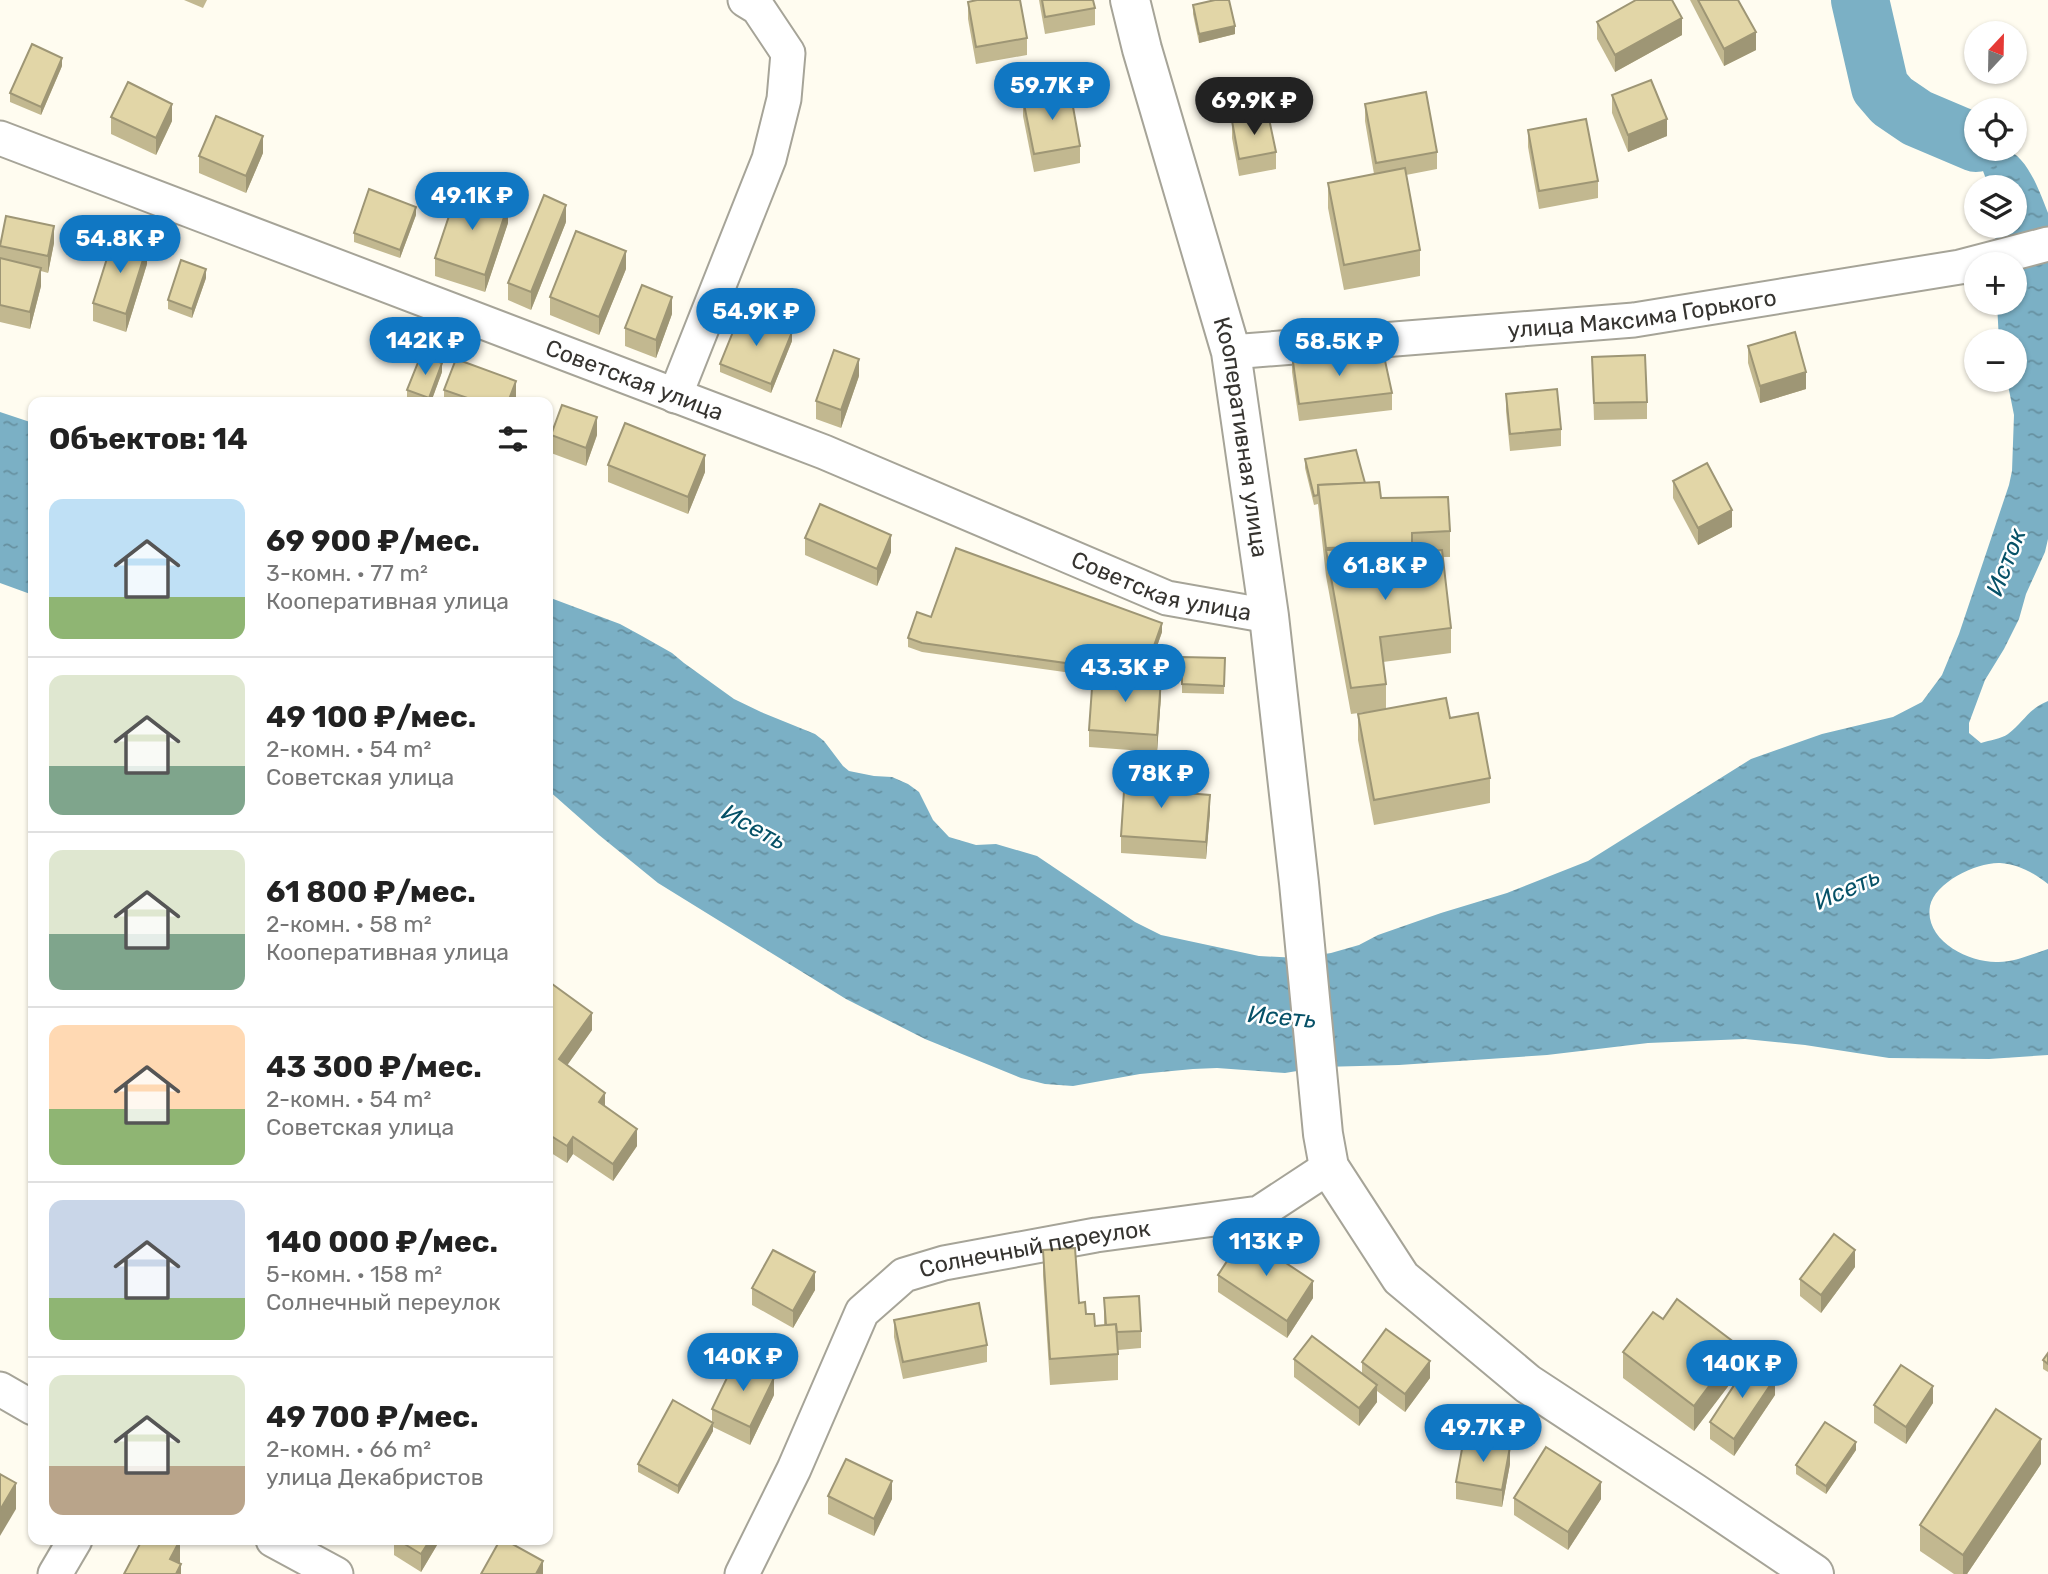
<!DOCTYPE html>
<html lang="ru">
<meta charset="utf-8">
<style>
body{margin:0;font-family:Rubik,sans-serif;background:#f2f2f2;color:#222;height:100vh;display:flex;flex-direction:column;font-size:26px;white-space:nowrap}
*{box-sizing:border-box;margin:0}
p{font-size:23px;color:#767676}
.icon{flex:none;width:38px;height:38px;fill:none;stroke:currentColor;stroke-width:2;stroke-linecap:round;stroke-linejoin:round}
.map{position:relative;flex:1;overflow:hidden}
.side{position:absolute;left:28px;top:397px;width:525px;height:1148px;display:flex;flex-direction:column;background:#fff;border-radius:14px;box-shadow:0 2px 5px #0004}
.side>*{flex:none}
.needle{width:46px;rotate:22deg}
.buttons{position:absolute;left:1964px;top:21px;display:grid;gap:14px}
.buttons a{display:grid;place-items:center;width:63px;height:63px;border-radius:50%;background:#fff;box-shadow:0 2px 5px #0004;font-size:35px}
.price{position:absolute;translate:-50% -60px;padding:0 16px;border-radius:24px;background:#1077c3;color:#fff;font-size:23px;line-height:46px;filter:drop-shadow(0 2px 4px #0008)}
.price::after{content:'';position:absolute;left:50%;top:42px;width:21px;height:16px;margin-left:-10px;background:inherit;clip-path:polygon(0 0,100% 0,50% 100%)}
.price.current{background:#222;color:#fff}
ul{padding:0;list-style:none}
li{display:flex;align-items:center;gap:21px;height:175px;padding:0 21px}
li+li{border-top:2px solid #e0e0e0}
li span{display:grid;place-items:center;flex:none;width:196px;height:140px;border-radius:14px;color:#555}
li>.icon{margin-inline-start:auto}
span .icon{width:84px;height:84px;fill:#fffc;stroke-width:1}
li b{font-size:30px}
h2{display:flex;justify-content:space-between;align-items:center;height:84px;padding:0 21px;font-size:30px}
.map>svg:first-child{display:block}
.water{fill:url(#water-ripples)}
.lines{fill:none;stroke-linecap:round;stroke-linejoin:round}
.river{stroke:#7bb0c5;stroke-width:58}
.minor-casing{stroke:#a6a498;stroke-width:37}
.major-casing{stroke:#a6a498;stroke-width:42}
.minor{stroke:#fff;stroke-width:33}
.major{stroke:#fff;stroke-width:38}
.wall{fill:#c2b890}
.shaded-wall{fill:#9e9675}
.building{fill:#e2d6a7;stroke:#9e9675;stroke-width:2}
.labels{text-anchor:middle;stroke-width:5;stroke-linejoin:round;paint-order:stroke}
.street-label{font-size:23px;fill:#363430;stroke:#fff}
.water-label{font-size:24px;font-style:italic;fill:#065167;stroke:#fff}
</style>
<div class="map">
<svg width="2048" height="1574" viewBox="0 0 2048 1574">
<defs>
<pattern id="water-ripples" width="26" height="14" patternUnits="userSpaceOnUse" patternTransform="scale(1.75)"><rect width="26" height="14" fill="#7bb0c5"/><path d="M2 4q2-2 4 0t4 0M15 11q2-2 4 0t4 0" fill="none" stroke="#6690a0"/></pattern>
</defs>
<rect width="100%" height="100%" fill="#fffcf0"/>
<g class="water">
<path d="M1981 149C1988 149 1997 147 2004 149 2027 154 2040 193 2048 213V539L2045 552 2026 594 2019 619 2004 649 1985 680 1969 723V733L1981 743C1990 740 2001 739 2008 734 2024 722 2028 709 2048 701V884C2034 873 2018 864 2000 863 1977 862 1935 882 1930 906 1924 940 1967 962 1996 962 2013 963 2032 954 2048 949V1055L1989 1059 1889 1058 1805 1045 1745 1039 1648 1043 1547 1055 1399 1065 1321 1067 1285 1073 1217 1068 1193 1069 1140 1074 1073 1086 1045 1084 1021 1078 925 1039 846 999 658 883 599 835 548 790V597L620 624 642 636 672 653 684 663 734 699 761 712 815 734 824 741 843 766 849 771 874 776 892 777 908 784 919 792 933 820 949 837 976 845 996 844 1037 856 1135 922 1161 935 1259 956 1299 958 1331 953 1359 945 1378 935 1441 913 1507 893 1588 861 1751 759 1822 734 1893 717 1922 702 1942 675 1959 634 2009 485 2012 471 2014 415 2007 380H2014V341H1999L1997 303H2014V264H1996L1995 226H2014V187H1989L1980 163Z"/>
<polygon points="0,412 33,423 33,595 0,583"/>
</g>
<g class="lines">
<polyline class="river" points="1860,0 1880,87 1892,101 1917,118 1976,143"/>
<g class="minor-casing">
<g id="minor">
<path id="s1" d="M0 138 824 452 1167 598 1269 616"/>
<path id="s2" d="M1231 352 1634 320 1960 267 2048 244"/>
<polyline points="675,396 769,159 784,99 788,53 758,8 745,0"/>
<polyline points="0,1389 33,1408"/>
<polyline points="273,1540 336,1574"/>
<polyline points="55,1574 75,1540"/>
<path id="s3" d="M742 1574 794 1469 862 1312 904 1275 944 1263 1096 1235 1259 1213 1329 1167"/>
</g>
</g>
<g class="major-casing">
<g id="major">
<path id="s4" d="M1130 0 1142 49 1231 352 1269 616 1299 883 1323 1134 1329 1167 1401 1278 1528 1384 1694 1493 1814 1574"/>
</g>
</g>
<use href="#minor" class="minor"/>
<use href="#major" class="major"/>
</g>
<g class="wall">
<polygon points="184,0 207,0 203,8"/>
<polygon points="1039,0 1093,0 1095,8 1095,25 1045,34"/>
<polygon points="1690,0 1738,0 1756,50 1724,66"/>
<polygon points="968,2 1027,38 1027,55 976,64 968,19"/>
<polygon points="1193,5 1235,34 1199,43 1193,14"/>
<polygon points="1597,22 1682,35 1615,72 1597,39"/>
<polygon points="62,66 41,115 10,102 10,93"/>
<polygon points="1612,95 1667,136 1628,152 1612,113"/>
<polygon points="1023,99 1080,146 1080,163 1034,172 1023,116"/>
<polygon points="1365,104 1437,152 1437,169 1406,175 1420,250 1420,276 1344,290 1328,208 1328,183 1374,174 1365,121"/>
<polygon points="111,117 172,121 156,155 111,134"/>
<polygon points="1232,121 1276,152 1276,169 1239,176 1232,138"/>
<polygon points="1528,130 1598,181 1598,198 1539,209 1528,147"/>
<polygon points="263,153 246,193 199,173 199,156"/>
<polygon points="416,215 400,258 354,242 354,233"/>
<polygon points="566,222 531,310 508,300 508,283"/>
<polygon points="508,223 485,292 435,276 435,258"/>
<polygon points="54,243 48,273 41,271 41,286 30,329 0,322 0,246"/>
<polygon points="147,264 126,332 93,321 93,303"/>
<polygon points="626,269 599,335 550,315 550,297"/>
<polygon points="206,278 192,318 168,309 168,300"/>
<polygon points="672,314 656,358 625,346 625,328"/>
<polygon points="792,341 771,393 720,372 720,364"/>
<polygon points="1748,346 1806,389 1760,403 1748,363"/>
<polygon points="1292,355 1331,362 1392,393 1392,410 1299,421 1292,372"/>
<polygon points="1592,357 1647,402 1647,419 1594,420"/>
<polygon points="442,372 431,402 417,402 407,399 407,390"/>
<polygon points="859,376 841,428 816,419 816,401"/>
<polygon points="444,390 516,398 514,402 444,402"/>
<polygon points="1506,394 1561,429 1561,446 1510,451 1506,411"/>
<polygon points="551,435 597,435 586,466 551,453"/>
<polygon points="1305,459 1365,483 1381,498 1450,531 1450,557 1443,557 1451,628 1451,653 1383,662 1386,684 1386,709 1450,718 1490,778 1490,803 1374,825 1358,740 1358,714 1374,711 1351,714 1326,576 1318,504 1314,505 1305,468"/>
<polygon points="608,465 705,472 688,514 608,482"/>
<polygon points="1673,481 1732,527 1698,545 1673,498"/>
<polygon points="805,538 891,552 877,586 805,555"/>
<polygon points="931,617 1162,632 1146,678 1161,696 1157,752 1089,747 1089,730 1093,676 922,652 908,647 908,638"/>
<polygon points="1182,657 1225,658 1224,694 1182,693"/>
<polygon points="1150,780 1149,790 1210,812 1206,859 1121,853 1121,836"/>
<polygon points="548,981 592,1030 567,1065 605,1106 637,1146 613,1181 573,1154 567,1163 548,1151"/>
<polygon points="1043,1250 1086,1314 1095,1326 1104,1325 1104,1298 1141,1331 1141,1348 1118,1350 1118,1380 1050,1385 1043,1275"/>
<polygon points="1855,1267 1821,1313 1800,1296 1800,1279"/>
<polygon points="1218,1275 1313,1298 1287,1338 1218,1292"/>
<polygon points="752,1288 815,1290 793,1328 752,1305"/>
<polygon points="1663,1319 1739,1372 1694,1431 1623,1378 1623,1352"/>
<polygon points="894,1320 987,1345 987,1362 903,1379 894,1337"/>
<polygon points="2048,1353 2048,1372 2043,1369 2043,1360"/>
<polygon points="1294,1359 1362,1373 1362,1362 1430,1378 1405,1412 1377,1391 1377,1402 1359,1426 1294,1377"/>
<polygon points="774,1395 750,1445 713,1427 713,1431 678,1494 638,1472 638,1464 712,1422 712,1409"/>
<polygon points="1775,1395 1734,1456 1710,1439 1710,1422"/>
<polygon points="1933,1403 1906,1444 1874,1423 1874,1405"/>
<polygon points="1856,1450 1826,1494 1796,1474 1796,1465"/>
<polygon points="1510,1464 1502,1507 1456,1499 1456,1482"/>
<polygon points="2041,1464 1967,1574 1954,1574 1920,1551 1920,1525"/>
<polygon points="828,1496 892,1499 874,1536 828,1514"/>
<polygon points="1514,1498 1601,1499 1568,1550 1514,1515"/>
<polygon points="394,1540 440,1540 421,1572 394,1555"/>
</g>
<g class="shaded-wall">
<polygon points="1682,18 1682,35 1615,72 1615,55"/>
<polygon points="1235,26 1235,34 1199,43 1199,34"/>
<polygon points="1756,32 1756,50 1724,66 1724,49"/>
<polygon points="62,58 62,66 41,115 41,107"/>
<polygon points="172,104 172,121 156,155 156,138"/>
<polygon points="1667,119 1667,136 1628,152 1628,135"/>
<polygon points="263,136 263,153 246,193 246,176"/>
<polygon points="508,205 508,223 485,292 485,275"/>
<polygon points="566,205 566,222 531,310 531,292"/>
<polygon points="416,207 416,215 400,258 400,250"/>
<polygon points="54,226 54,243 48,273 48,256"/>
<polygon points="147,247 147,264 126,332 126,314"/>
<polygon points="626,251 626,269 599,335 599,317"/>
<polygon points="41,268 41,286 30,329 30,312"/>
<polygon points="206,269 206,278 192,318 192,309"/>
<polygon points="672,297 672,314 656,358 656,340"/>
<polygon points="792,332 792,341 771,393 771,384"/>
<polygon points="859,359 859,376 841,428 841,410"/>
<polygon points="442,363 442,372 431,402 429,402 429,398"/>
<polygon points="1806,372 1806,389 1760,403 1760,386"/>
<polygon points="516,381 516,398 514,402 508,402"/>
<polygon points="597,417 597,435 586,466 586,448"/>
<polygon points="705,455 705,472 688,514 688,497"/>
<polygon points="1732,510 1732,527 1698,545 1698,528"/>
<polygon points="891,535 891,552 877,586 877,569"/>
<polygon points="1162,623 1162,632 1144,683 1144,674"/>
<polygon points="1161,679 1161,696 1157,752 1157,735"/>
<polygon points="1210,795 1210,812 1206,859 1206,842"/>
<polygon points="592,1013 592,1030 559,1077 559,1059"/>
<polygon points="605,1093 605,1110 599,1102"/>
<polygon points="637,1129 637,1146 613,1181 613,1164"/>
<polygon points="573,1137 573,1154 567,1163 567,1146"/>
<polygon points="1855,1250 1855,1267 1821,1313 1821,1295"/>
<polygon points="815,1272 815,1290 793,1328 793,1311"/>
<polygon points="1313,1281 1313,1298 1287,1338 1287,1321"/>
<polygon points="1739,1346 1739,1372 1694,1431 1694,1406"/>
<polygon points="1430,1361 1430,1378 1405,1412 1405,1394"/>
<polygon points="774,1378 774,1395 750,1445 750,1427"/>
<polygon points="1775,1378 1775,1395 1734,1456 1734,1439"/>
<polygon points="1377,1385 1377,1402 1359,1426 1359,1408"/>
<polygon points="1933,1386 1933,1403 1906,1444 1906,1427"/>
<polygon points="713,1423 713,1431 678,1494 678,1486"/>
<polygon points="2041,1439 2041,1464 1967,1574 1963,1574 1963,1555"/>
<polygon points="1856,1442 1856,1450 1826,1494 1826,1486"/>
<polygon points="1510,1447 1510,1464 1502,1507 1502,1490"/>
<polygon points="892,1481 892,1499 874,1536 874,1519"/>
<polygon points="1601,1482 1601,1499 1568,1550 1568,1532"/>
<polygon points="16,1483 16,1509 0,1536 0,1510"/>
<polygon points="180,1540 180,1566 170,1559"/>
<polygon points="430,1540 440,1540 421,1572 421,1554"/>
<polygon points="543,1561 543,1574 536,1574"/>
<polygon points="181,1564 181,1574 176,1574"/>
</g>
<g class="building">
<polygon points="977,0 1020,0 1027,38 976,47 968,2"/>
<polygon points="1042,0 1093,0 1095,8 1045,17"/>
<polygon points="1215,0 1229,0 1235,26 1199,34 1193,5"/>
<polygon points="1636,0 1672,0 1682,18 1615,55 1597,22"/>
<polygon points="1698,0 1738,0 1756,32 1724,49"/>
<polygon points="32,44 62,58 41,107 10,93"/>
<polygon points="1651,80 1667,119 1628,135 1612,95"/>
<polygon points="128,82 172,104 156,138 111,117"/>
<polygon points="1070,90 1080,146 1034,154 1023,99"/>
<polygon points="1426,92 1437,152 1376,163 1365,104"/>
<polygon points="1268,114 1276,152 1239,159 1232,121"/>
<polygon points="216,116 263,136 246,176 199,156"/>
<polygon points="1586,119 1598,181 1539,191 1528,130"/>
<polygon points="1405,168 1420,250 1344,265 1328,183"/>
<polygon points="369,189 416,207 400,250 354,233"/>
<polygon points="458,189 508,205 485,275 435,258"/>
<polygon points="544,195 566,205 531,292 508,283"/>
<polygon points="6,216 54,226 48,256 0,246"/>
<polygon points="576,231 626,251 599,317 550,297"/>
<polygon points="114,236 147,247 126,314 93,303"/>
<polygon points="0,258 41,268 30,312 0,305"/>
<polygon points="181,260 206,269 192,309 168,300"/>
<polygon points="642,285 672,297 656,340 625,328"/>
<polygon points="741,312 792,332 771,384 720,364"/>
<polygon points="1795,332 1806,372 1760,386 1748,346"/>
<polygon points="834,350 859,359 841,410 816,401"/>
<polygon points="1329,351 1331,362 1384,356 1392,393 1299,404 1292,355"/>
<polygon points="421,355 442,363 429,398 407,390"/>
<polygon points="1645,355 1647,402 1594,403 1592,357"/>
<polygon points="456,359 516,381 508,402 479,402 444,390"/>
<polygon points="1557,389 1561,429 1510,434 1506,394"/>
<polygon points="562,405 597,417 586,448 551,435"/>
<polygon points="625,423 705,455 688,497 608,465"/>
<polygon points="1356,450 1365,483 1318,485 1318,495 1314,496 1305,459"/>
<polygon points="1707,463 1732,510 1698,528 1673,481"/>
<polygon points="1379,482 1381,498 1448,497 1450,531 1412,533 1412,545 1326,548 1318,485"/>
<polygon points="820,504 891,535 877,569 805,538"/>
<polygon points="1410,547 1411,552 1442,550 1451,628 1380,637 1386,684 1351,688 1326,550"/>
<polygon points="956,548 1162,623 1144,674 922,643 908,638 917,612 931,617"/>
<polygon points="1182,657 1225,658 1224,686 1182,684"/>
<polygon points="1093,674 1161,679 1157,735 1089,730"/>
<polygon points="1446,698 1450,718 1478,713 1490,778 1374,800 1358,714"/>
<polygon points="1126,761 1150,763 1148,790 1210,795 1206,842 1121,836"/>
<polygon points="548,981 592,1013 559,1059 605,1093 599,1102 637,1129 613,1164 573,1137 567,1146 548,1134"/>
<polygon points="1834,1234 1855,1250 1821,1295 1800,1279"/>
<polygon points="1244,1235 1313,1281 1287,1321 1218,1275"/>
<polygon points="1075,1248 1079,1303 1085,1302 1086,1314 1094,1314 1095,1326 1116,1324 1118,1354 1050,1359 1043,1250"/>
<polygon points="773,1250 815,1272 793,1311 752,1288"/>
<polygon points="1139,1296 1141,1331 1117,1332 1116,1324 1106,1325 1104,1298"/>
<polygon points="1677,1299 1739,1346 1694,1406 1623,1352 1653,1312 1663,1319"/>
<polygon points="979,1303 987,1345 903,1362 894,1320"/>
<polygon points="1386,1329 1430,1361 1405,1394 1362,1362"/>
<polygon points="1312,1336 1377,1385 1359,1408 1294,1359"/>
<polygon points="2048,1353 2048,1364 2043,1360"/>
<polygon points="736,1359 774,1378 750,1427 712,1409"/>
<polygon points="1750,1361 1775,1378 1734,1439 1710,1422"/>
<polygon points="1901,1365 1933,1386 1906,1427 1874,1405"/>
<polygon points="673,1400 713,1423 678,1486 638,1464"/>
<polygon points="1996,1409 2041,1439 1963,1555 1920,1525"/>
<polygon points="1825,1422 1856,1442 1826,1486 1796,1465"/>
<polygon points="1464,1438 1510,1447 1502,1490 1456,1482"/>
<polygon points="1546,1447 1601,1482 1568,1532 1514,1498"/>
<polygon points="846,1459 892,1481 874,1519 828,1496"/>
<polygon points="0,1474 16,1483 0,1510"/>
<polygon points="142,1540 180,1540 170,1559 181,1564 176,1574 124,1574"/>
<polygon points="398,1540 430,1540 421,1554"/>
<polygon points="500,1540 505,1540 543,1561 536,1574 481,1574"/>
</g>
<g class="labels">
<g class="street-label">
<text dy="8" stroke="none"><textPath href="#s2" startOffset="413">улица Максима Горького</textPath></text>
<text dy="8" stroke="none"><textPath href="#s1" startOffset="679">Советская улица</textPath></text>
<text dy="8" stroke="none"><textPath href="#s4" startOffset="452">Кооперативная улица</textPath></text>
<text dy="8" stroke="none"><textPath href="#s1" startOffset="1246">Советская улица</textPath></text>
<text dy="8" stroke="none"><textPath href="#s3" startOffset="478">Солнечный переулок</textPath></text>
</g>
<g class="water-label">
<text transform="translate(2006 562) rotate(-69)" y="8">Исток</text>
<text transform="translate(754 827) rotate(29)" y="8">Исеть</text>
<text transform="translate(1847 889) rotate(-24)" y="8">Исеть</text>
<text transform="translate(1282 1017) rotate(5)" y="8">Исеть</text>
</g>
</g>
</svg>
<div class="buttons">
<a><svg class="needle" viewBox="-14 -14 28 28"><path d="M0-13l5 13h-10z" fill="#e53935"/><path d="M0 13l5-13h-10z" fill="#767676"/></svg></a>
<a><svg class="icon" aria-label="locate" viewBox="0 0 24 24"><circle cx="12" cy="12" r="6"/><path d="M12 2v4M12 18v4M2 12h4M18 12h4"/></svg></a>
<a><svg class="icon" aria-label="layers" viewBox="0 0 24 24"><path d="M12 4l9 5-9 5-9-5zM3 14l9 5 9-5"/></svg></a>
<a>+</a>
<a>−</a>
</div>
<b class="price" style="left:1052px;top:122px">59.7K ₽</b>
<b class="price current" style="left:1254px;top:137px">69.9K ₽</b>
<b class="price" style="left:472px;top:232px">49.1K ₽</b>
<b class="price" style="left:120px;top:275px">54.8K ₽</b>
<b class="price" style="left:756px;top:348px">54.9K ₽</b>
<b class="price" style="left:425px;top:377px">142K ₽</b>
<b class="price" style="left:1339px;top:378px">58.5K ₽</b>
<b class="price" style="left:1385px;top:602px">61.8K ₽</b>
<b class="price" style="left:1125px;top:704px">43.3K ₽</b>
<b class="price" style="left:1161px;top:810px">78K ₽</b>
<b class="price" style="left:1266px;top:1278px">113K ₽</b>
<b class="price" style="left:743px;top:1393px">140K ₽</b>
<b class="price" style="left:1742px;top:1400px">140K ₽</b>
<b class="price" style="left:1483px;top:1464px">49.7K ₽</b>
<section class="side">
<h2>Объектов: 14<svg class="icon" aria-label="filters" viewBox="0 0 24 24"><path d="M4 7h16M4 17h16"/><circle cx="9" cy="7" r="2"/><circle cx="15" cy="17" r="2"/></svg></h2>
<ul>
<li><span style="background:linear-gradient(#bfe0f5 70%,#8fb573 0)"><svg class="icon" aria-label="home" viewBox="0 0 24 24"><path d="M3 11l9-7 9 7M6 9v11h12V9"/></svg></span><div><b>69 900 ₽/мес.</b><p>3-комн. · 77 m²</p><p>Кооперативная улица</p></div></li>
<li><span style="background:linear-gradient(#dfe7d0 65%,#7fa58c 0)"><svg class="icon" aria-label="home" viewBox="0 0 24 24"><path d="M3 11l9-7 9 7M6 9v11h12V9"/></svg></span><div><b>49 100 ₽/мес.</b><p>2-комн. · 54 m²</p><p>Советская улица</p></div></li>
<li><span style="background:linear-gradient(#dfe7d0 60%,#7fa58c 0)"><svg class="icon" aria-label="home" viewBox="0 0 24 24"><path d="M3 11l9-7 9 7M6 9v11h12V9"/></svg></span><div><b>61 800 ₽/мес.</b><p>2-комн. · 58 m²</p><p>Кооперативная улица</p></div></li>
<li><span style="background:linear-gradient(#ffd9b3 60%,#8fb573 0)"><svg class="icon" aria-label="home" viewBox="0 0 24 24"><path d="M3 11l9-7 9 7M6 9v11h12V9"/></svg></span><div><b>43 300 ₽/мес.</b><p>2-комн. · 54 m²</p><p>Советская улица</p></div></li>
<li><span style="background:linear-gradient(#c9d6e8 70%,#8fb573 0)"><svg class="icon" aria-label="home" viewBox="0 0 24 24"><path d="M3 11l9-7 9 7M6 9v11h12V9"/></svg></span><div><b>140 000 ₽/мес.</b><p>5-комн. · 158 m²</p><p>Солнечный переулок</p></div></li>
<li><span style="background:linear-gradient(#dfe7d0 65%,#b9a48a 0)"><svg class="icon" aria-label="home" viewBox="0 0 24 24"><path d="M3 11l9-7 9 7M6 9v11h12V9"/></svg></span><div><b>49 700 ₽/мес.</b><p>2-комн. · 66 m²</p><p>улица Декабристов</p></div></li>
</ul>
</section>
</div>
